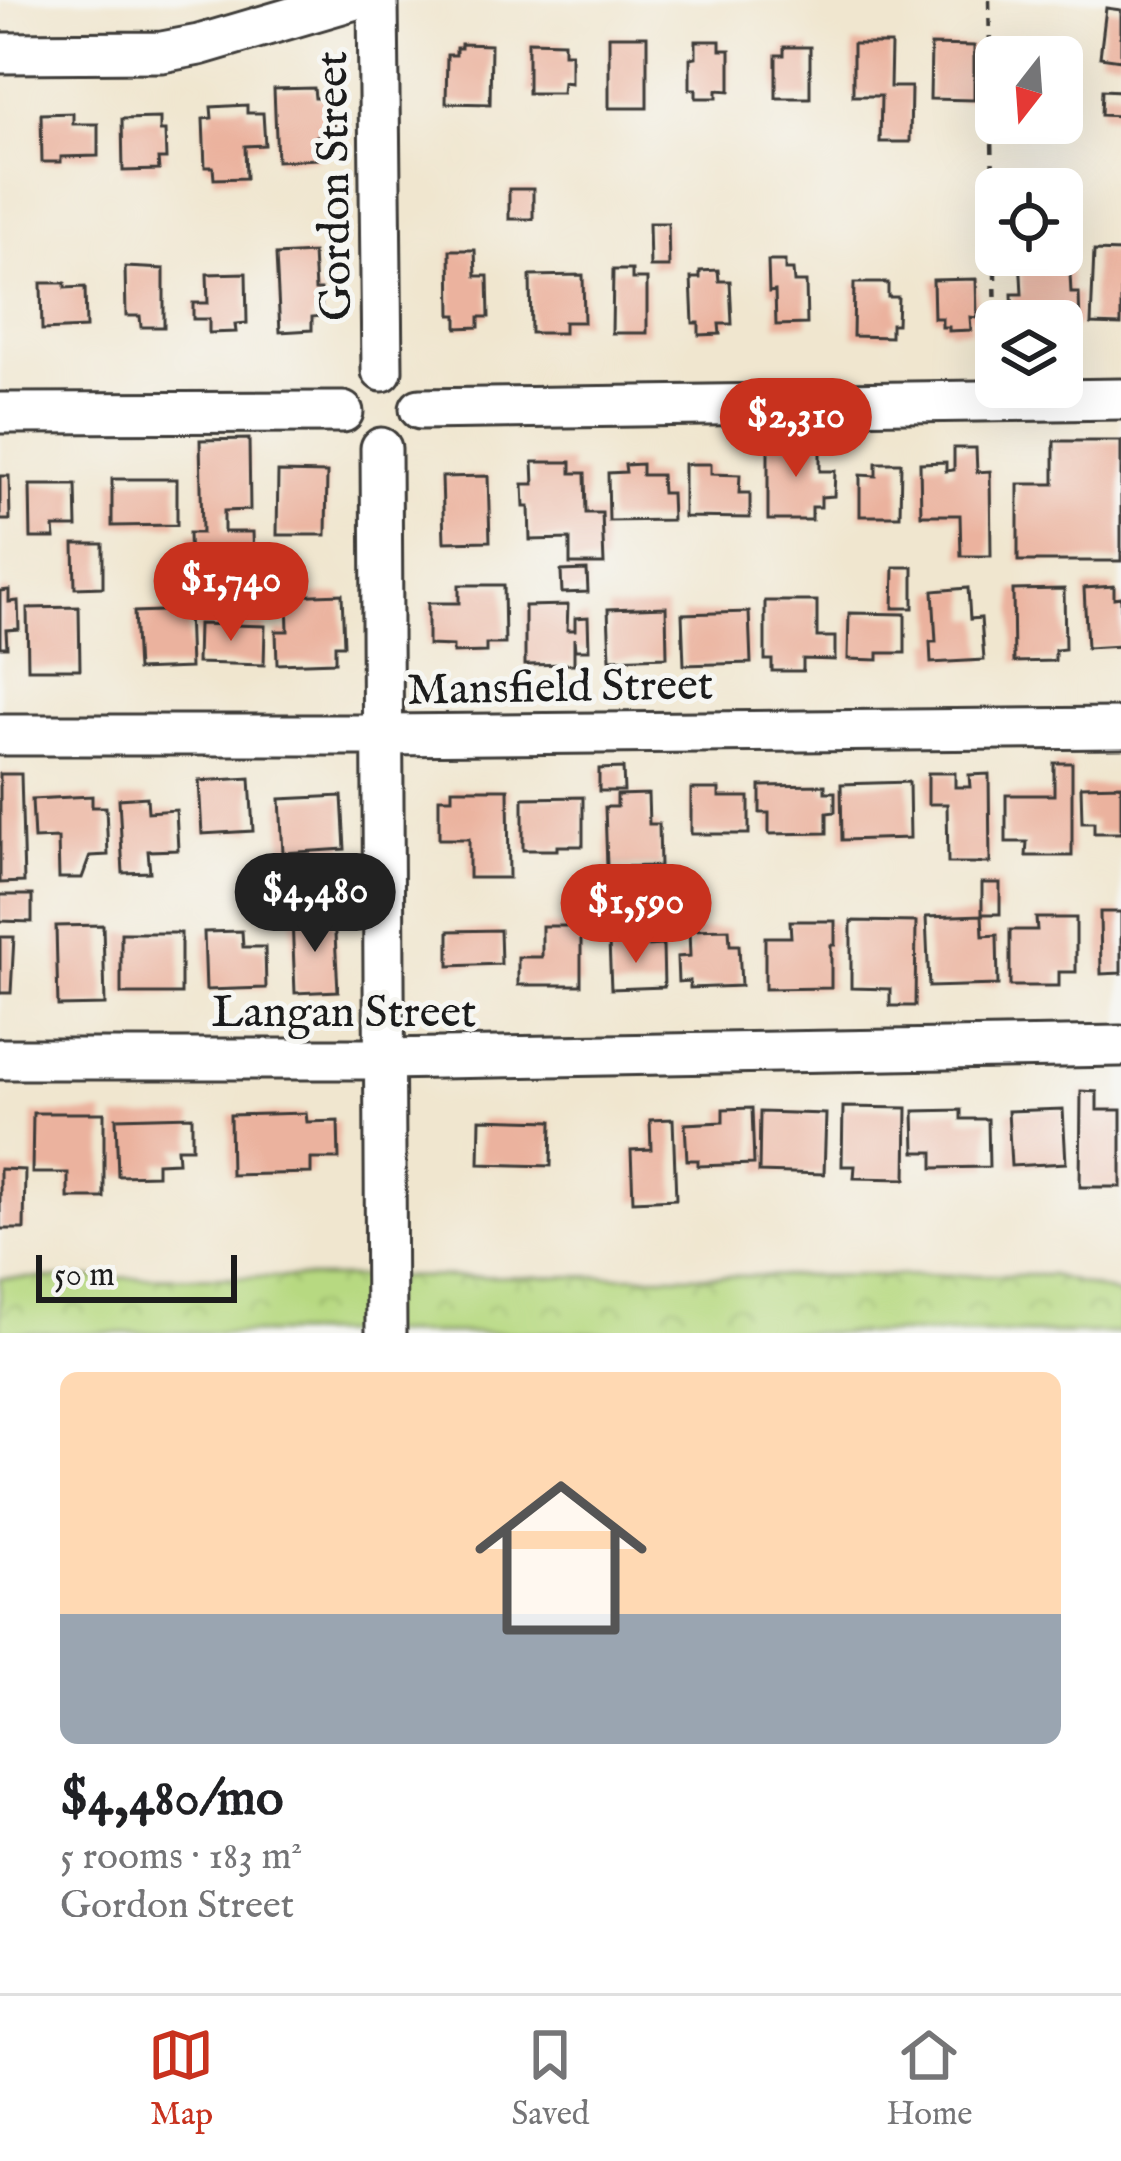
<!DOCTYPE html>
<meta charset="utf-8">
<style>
body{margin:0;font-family:"IM FELL English",serif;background:#f6f6f6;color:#202124;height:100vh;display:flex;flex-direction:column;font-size:45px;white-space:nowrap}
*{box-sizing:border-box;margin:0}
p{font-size:39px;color:#757577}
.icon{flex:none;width:66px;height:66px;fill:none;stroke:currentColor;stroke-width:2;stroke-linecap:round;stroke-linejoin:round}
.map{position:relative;height:1333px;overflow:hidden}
.side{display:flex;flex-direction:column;background:#fff;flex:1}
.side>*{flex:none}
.needle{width:78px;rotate:197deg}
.controls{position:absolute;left:975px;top:36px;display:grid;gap:24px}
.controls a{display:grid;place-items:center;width:108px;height:108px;border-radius:18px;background:#fff;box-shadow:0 12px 48px #0002;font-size:60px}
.scale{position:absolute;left:36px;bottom:30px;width:201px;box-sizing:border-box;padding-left:12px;border:6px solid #1c1c1c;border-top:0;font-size:33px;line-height:42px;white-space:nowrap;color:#1c1c1c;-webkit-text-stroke:9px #f6f6f2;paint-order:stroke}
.price{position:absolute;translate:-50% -102px;padding:0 27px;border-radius:42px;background:#c8321e;color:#fff;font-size:39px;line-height:78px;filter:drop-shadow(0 3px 6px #0008)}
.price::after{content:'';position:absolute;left:50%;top:72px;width:36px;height:27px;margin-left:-18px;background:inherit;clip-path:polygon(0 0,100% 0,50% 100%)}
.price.active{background:#222;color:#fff}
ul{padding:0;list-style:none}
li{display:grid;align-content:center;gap:24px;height:636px;padding:0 60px}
li span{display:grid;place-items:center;height:372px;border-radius:18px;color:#555}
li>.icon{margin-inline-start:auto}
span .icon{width:216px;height:216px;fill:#fffc;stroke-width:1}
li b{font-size:51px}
.menu{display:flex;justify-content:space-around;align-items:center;height:168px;border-top:3px solid #e0e0e0;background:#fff;font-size:33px;color:#757577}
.menu a{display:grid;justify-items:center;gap:6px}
.menu .active{color:#c8321e}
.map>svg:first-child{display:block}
.park{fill:url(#park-crowns);stroke:#6a7a4e;stroke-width:3}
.building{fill:#ebb29e}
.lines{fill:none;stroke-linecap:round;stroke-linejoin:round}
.minor-casing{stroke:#3c3a37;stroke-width:45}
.path{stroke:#3c3a37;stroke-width:4.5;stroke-dasharray:9 9;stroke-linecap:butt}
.minor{stroke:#fff;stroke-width:39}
.labels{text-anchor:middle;stroke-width:10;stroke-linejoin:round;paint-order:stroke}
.street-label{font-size:45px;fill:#1c1c1c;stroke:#f6f6f2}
</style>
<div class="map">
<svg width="1121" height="1333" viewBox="0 0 1121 1333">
<defs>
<pattern id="park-crowns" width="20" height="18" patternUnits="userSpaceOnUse" patternTransform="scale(3)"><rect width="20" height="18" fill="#b7d981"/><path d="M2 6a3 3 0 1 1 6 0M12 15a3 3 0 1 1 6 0" fill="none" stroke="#9dba6f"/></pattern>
</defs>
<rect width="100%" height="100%" fill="#f6f6f2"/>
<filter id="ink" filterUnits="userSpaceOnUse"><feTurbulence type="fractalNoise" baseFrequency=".00833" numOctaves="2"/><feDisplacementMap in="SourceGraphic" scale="24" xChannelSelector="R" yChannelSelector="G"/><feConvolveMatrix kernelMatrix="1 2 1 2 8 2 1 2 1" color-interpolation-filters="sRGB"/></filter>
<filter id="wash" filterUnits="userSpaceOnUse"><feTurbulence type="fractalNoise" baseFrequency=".004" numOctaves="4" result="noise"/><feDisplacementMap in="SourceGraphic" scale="48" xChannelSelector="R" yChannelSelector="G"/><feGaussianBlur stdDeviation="2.7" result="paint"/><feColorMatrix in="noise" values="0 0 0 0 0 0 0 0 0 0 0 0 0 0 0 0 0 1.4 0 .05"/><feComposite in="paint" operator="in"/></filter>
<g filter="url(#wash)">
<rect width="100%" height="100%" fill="#f0e6cf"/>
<polygon class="park" points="1051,1275 1121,1295 1121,1333 0,1333 0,1278"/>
<g id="blocks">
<g class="building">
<polygon points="1106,8 1121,10 1121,60 1100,57"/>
<rect x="609" y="36" width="38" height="72"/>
<polygon points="528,41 564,42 564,53 571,53 571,83 563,82 562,93 528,93"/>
<polygon points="696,41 720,41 720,50 730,50 730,91 717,90 717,98 696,98 696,89 690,89 690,58 696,57"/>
<polygon points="461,44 491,45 490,104 446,103 447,55 456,55 456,48 461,48"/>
<polygon points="853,44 891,44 890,87 911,87 910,142 880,142 881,96 853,96"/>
<polygon points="931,45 974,46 974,100 930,99"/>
<polygon points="784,47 810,47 810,98 776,98 776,55 784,55"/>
<polygon points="314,88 315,98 333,98 335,135 317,136 318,159 277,161 274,89"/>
<polygon points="1102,90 1121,91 1121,116 1101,115"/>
<polygon points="247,105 247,113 263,113 265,145 245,146 246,178 214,179 213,167 205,167 203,119 212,118 211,107"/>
<polygon points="73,113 73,124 98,124 98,156 61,157 61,162 42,162 41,114"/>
<polygon points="160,118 160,131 165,131 166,159 158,159 159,170 123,171 122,119"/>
<rect x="509" y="189" width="24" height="30"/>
<polygon points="649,223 668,223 669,267 650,267"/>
<polygon points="450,250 475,250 476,276 488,276 489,317 479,317 479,327 457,328 457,315 451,315"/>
<polygon points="1094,251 1121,252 1121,325 1091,324"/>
<polygon points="313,253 315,290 321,290 322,316 312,317 312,330 280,332 276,255"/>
<polygon points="1069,254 1071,293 1079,293 1080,326 1062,327 1062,321 1013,321 1012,294 1022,294 1020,256"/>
<polygon points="768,261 785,261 785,270 793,270 794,282 806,282 807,324 776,325 775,291 769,292"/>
<polygon points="125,267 164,269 164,327 141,327 140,316 126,316"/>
<polygon points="613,270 632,270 632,279 647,279 647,333 612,333"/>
<polygon points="718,270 719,281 730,281 732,324 719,324 720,334 699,335 699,323 693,323 691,278 700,278 700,271"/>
<polygon points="246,273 247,323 235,324 236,332 209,333 209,319 193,319 193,303 208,303 207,274"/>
<polygon points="583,275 584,322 564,322 564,333 531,333 530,276"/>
<polygon points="976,279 977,318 970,317 971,330 949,331 949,327 942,327 942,318 934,318 933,280"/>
<polygon points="41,283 65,283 65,288 85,287 86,328 42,330"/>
<polygon points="854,283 888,283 888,297 898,297 897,324 891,324 891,337 853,336"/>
<polygon points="249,439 250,510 224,511 224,532 253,532 254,567 190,568 189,533 202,533 200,440"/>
<polygon points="768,441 820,441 820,471 835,471 834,496 821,497 821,507 812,507 812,520 768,520"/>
<polygon points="1054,441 1121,441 1121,561 1018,561 1018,484 1054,484"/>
<polygon points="954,448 976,448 977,472 990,471 991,556 961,556 960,515 921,515 920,463 946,462 946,471 954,470"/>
<polygon points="533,462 571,462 571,473 585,473 586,513 602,513 604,564 570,564 570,539 530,540 529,507 524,507 523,484 534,484"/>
<polygon points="876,463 901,463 900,516 860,516 860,475 876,476"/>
<polygon points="642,464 642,475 661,475 662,493 671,493 672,520 609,521 608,473 626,472 625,465"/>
<polygon points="684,464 711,464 711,474 740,475 739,493 750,493 750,518 684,517"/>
<polygon points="278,472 327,473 326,535 277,535"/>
<polygon points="0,476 9,476 10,520 0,520"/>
<polygon points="488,476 490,541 444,542 442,477"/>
<polygon points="112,479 177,479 177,525 112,526"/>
<polygon points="30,485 76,485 77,527 54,527 55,538 31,538"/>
<polygon points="74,544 103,544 103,587 75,588"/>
<polygon points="894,567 913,567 913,608 893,608"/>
<polygon points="587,570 588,592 562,593 561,571"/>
<polygon points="459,585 504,585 505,644 486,644 486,652 453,653 453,646 428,645 428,603 459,603"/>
<polygon points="1114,586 1114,598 1121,597 1121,646 1087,648 1084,588"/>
<polygon points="968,588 970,619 981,618 984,660 931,663 930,642 936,642 933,591"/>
<polygon points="1064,589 1065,649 1055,650 1055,661 1014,662 1013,590"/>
<polygon points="9,590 9,602 18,601 19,629 6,630 7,647 0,647 0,591"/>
<polygon points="342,594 344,645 335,645 335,662 277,664 276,631 288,631 287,596"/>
<polygon points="765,601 817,601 817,637 835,637 835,660 803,659 803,671 772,671 772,660 765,660"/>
<polygon points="568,605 567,630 575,630 575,618 588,617 589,650 575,650 574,638 574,664 525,665 525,606"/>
<polygon points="79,607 80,669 28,669 27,608"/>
<polygon points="666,607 667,657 610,659 608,609"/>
<polygon points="188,610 190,668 137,670 134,612"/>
<polygon points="749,612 751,663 684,665 682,614"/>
<polygon points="849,613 905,614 905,653 878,653 878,660 848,659"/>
<polygon points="198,624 265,626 264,665 197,663"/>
<polygon points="1054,763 1072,763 1072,856 1026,856 1027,842 1006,842 1006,795 1054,795"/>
<polygon points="623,768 624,791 599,791 599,769"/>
<polygon points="928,773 955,773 955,787 970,787 969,775 989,774 990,863 948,863 947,804 928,804"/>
<polygon points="0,774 21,774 24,882 0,883"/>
<polygon points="250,778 253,831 202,834 199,781"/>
<polygon points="909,782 910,838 842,840 841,784"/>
<polygon points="825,785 825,792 835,792 835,812 827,813 827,833 769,834 769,813 760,813 760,786"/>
<polygon points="1121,785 1121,833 1094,833 1094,822 1082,822 1081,786"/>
<polygon points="452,789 508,789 509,878 469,878 469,839 439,839 439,798 452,798"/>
<polygon points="691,789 719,789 719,797 749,797 749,834 691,834"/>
<polygon points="648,794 649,824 659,824 660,866 607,867 605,807 617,807 617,795"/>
<polygon points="92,796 92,807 106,807 108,855 90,856 82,878 59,878 58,838 34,839 32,799"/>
<polygon points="342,796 345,849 283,853 280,799"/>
<polygon points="147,797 148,812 176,810 178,850 148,851 150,872 123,873 119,799"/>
<polygon points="583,797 583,846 557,846 557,850 523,850 523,798"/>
<rect x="982" y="883" width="18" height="31"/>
<polygon points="327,894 328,911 299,914 297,896"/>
<polygon points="0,895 32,895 32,922 0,921"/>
<polygon points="1100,912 1121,912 1121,973 1101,974"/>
<polygon points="982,915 983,936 997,935 998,985 929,987 926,917"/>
<polygon points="334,916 338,991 295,993 292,918"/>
<polygon points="1036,918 1076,918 1076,972 1059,972 1059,986 1010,986 1010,930 1037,930"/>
<polygon points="790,921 835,921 835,945 831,945 831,988 765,989 765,937 791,937"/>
<polygon points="851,921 916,922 915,1006 890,1006 890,989 851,988"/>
<polygon points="103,925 105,1005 58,1006 56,926"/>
<polygon points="542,926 581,926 581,985 518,985 518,957 542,957"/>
<polygon points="729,929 730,945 739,945 741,986 690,988 690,981 678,982 677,957 690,956 689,930"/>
<polygon points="500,930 501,964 449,966 449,931"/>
<polygon points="242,931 243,947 265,947 266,988 206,990 204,932"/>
<rect x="121" y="933" width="60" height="61"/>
<polygon points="0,937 14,937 11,993 0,993"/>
<polygon points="631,941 631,947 663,945 664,987 611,989 609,942"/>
<polygon points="1081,1091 1097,1092 1097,1110 1121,1110 1121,1187 1080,1187"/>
<polygon points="843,1107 907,1108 906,1179 854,1178 855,1166 842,1166"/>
<polygon points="752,1108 754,1164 698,1166 698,1160 687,1160 685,1124 723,1122 723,1109"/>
<polygon points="1063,1109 1066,1163 1011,1166 1008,1111"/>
<polygon points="961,1110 961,1119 988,1119 989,1167 933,1168 933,1152 915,1152 914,1111"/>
<polygon points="760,1112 826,1114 824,1174 759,1172"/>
<polygon points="33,1113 104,1113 104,1198 68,1198 68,1173 32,1173"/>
<polygon points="306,1113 307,1122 338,1121 339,1159 311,1159 311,1173 231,1175 230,1115"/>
<polygon points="192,1116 192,1148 177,1148 178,1162 157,1163 157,1175 118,1176 116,1118"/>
<polygon points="480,1119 552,1121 551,1166 479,1164"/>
<polygon points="673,1119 676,1199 633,1201 631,1150 651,1149 650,1120"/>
<polygon points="0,1169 25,1170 24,1229 0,1229"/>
</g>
</g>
</g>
<g filter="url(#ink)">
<use href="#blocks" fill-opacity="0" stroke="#3c3a37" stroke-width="3"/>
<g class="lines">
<g class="minor-casing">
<g id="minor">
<polyline points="378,0 382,371"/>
<polyline points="0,53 162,52 199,45 352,0"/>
<polyline points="420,409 1121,399"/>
<polyline points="0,413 343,412"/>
<polyline points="381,448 386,1333"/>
<polyline points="0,735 384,735 1121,728"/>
<polyline points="0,1059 386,1059 1121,1046"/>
</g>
</g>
<polyline class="path" points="989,0 996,321"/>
<use href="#minor" class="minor"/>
</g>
</g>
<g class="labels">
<g class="street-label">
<text transform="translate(332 186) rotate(-91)" y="16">Gordon Street</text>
<text transform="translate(560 685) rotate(-1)" y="16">Mansfield Street</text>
<text x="344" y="1026">Langan Street</text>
</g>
</g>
</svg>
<div class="controls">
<a><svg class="needle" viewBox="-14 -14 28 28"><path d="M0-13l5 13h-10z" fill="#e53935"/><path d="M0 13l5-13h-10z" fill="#757577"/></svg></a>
<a><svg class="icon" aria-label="locate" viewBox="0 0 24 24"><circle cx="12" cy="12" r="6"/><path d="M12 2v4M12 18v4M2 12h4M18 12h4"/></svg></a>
<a><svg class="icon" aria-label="layers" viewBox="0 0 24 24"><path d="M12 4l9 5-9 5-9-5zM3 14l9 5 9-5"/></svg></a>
</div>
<div class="scale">50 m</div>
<b class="price" style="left:796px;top:480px">$2,310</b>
<b class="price" style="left:231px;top:644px">$1,740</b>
<b class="price active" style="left:315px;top:955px">$4,480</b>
<b class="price" style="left:636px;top:966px">$1,590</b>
</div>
<section class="side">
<ul>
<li><span style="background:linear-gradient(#ffd9b3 65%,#9aa5b1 0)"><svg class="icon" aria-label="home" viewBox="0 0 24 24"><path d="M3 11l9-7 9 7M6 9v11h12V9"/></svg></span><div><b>$4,480/mo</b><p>5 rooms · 183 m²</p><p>Gordon Street</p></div></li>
</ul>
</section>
<nav class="menu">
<a class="active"><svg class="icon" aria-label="map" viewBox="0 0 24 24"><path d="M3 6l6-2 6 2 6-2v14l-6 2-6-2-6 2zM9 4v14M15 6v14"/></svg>Map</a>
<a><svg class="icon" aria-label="saved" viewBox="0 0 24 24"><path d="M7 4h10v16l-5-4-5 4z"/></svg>Saved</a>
<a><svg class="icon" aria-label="home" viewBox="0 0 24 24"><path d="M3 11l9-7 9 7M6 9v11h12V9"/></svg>Home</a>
</nav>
